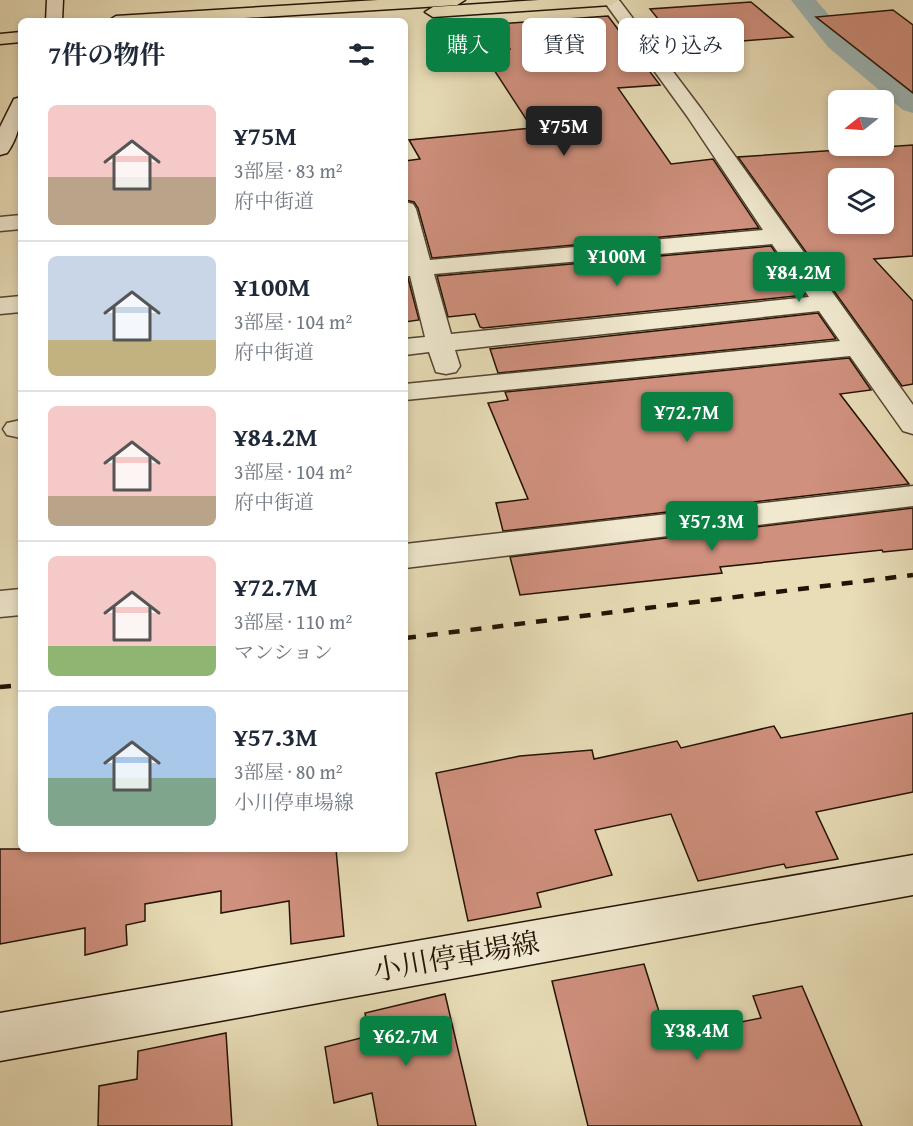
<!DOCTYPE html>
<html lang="ja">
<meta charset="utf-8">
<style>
body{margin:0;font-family:"Gentium Book Plus","Noto Serif JP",serif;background:#f6f6f7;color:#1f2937;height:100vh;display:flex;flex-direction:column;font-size:22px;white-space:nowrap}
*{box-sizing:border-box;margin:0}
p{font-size:20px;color:#747a83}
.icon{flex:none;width:33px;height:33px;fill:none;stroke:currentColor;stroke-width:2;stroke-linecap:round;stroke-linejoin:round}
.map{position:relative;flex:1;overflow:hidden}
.sheet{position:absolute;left:18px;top:18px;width:390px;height:834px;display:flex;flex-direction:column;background:#fff;border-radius:9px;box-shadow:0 3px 9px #0003}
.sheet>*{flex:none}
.top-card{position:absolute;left:426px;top:18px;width:396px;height:54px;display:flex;gap:12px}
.needle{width:39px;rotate:253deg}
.tools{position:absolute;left:828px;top:90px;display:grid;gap:12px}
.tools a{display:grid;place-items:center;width:66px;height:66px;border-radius:9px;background:#fff;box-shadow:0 3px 9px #0003;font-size:30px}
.price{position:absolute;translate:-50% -51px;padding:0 14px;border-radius:6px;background:#0b8043;color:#fff;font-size:20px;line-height:39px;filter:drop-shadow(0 2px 3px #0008)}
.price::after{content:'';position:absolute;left:50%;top:36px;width:18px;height:14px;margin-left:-9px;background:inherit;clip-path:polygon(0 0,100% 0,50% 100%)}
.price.on{background:#222;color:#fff}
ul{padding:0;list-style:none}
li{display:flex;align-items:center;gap:18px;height:150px;padding:0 30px}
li+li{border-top:2px solid #e0e1e3}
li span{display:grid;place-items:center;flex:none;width:168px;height:120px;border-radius:9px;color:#555}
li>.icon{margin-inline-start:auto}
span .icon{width:72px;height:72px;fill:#fffc;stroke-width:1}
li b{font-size:26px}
h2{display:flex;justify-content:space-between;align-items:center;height:72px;padding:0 30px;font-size:26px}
.pill{padding:0 21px;border-radius:9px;background:#fff;box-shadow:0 3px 9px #0003;font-size:21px;line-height:54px}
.pill.on{background:#0b8043;color:#fff}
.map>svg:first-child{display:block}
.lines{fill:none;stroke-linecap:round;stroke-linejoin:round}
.canal{fill:#9cb9ba;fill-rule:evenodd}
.building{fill:#cf907d;stroke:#231203;stroke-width:1.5;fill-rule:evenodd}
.street-casing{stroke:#544530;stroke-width:3}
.secondary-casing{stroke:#231203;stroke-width:3}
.primary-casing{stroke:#231203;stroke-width:3}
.street{fill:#f0e9d0;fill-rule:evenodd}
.secondary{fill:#f0e9d0;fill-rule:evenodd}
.primary{fill:#e8ddb7;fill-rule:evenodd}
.rail{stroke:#231203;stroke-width:4.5;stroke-dasharray:11 11;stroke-linecap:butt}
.labels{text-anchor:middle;stroke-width:4.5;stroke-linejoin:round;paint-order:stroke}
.near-street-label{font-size:28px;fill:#231203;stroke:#f0e9d0}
</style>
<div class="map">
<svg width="913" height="1126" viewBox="0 0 913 1126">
<rect width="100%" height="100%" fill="#e8ddb7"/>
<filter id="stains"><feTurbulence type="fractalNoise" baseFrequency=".00333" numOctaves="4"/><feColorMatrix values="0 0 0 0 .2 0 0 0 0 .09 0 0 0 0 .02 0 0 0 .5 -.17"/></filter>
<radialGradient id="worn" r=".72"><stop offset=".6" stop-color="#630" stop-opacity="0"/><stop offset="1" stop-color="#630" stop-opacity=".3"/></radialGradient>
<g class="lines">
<polygon class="canal" points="791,0 816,0 846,35 913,89 913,113 903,110 828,47"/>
</g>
<g class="building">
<polygon points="751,2 793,37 680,46 650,9"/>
<polygon points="893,10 913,25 913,93 816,17"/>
<polygon points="608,16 660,85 618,88 671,164 713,159 759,228 432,258 418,208 414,202 405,200 405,161 420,159 409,140 532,128 481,50 510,49 496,24"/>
<path d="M913 145V256L874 259 913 301V384L902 386 738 157ZM838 178H884V224H838Z"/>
<polygon points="771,246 805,295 483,328 480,327 475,314 448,317 437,276"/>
<polygon points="405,278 408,278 419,320 405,322"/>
<polygon points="818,313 836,339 498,373 490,349"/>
<polygon points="849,358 871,390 840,394 909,484 503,531 496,503 528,499 488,403 508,400 505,392"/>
<polygon points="913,508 913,549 883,552 882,550 720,567 722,573 520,595 510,557"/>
<polygon points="913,713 913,792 816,812 838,859 786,868 784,864 698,881 671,814 595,830 612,875 537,893 541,907 468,921 436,773 520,756 592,750 594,759 677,741 681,748 774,726 781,738"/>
<polygon points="0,849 336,849 344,936 291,944 289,901 221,913 221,891 145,904 145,921 126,925 127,945 85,955 85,928 0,944"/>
<polygon points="644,964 667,1037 761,1018 753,996 802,986 862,1126 588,1126 552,981"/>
<polygon points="445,994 476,1126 378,1126 372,1093 334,1103 325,1047 369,1036 365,1013"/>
<polygon points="226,1033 232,1126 98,1126 99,1086 137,1079 138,1051"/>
</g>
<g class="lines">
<g class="street-casing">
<g id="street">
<path d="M603 0H619L702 110 913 405V434L903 431 850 356 405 400V384L840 341 819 311 455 350 460 366 456 372 446 374 436 372 429 352 405 355V339L425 337 410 276H405V202L413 204 416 209 430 260 763 230 687 116ZM772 244 809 297 451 334 434 274Z"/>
<polygon points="21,215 21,229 0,231 0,217"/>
<polygon points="21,296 21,312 0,314 0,298"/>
<polygon points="21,420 21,438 7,435 3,429 7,423"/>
<polygon points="913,486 913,506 405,568 405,544"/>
<polygon points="21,589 21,615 0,617 0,591"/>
</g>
</g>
<g class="secondary-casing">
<g id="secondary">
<polygon points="47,0 63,0 62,21 46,21"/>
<path d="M21 97C21 118 20 135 7 153L0 155V127L14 99Z"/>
<polygon points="913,855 913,895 0,1061 0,1013"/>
</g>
</g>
<g class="primary-casing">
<g id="primary">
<polygon points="378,0 465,0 457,5 197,21 108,21 116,16"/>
<polygon points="539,0 619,0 611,5 433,17 425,12 433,7"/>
<polygon points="21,32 21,42 0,44 0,34"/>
</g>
</g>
<use href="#street" class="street"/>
<use href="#secondary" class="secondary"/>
<use href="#primary" class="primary"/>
<g class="rail">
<polyline points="405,638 913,575"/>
<polyline points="0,687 21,685"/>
</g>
</g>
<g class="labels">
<g class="near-street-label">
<text transform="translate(456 956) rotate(-10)" y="10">小川停車場線</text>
</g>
</g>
<rect width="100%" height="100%" filter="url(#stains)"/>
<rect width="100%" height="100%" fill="url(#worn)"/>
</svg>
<div class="tools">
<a><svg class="needle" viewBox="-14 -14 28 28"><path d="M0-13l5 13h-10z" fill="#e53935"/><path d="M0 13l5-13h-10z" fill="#747a83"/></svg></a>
<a><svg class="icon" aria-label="layers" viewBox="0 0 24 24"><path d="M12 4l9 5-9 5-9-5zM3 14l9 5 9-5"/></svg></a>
</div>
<b class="price on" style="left:564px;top:157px">¥75M</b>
<b class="price" style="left:617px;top:287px">¥100M</b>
<b class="price" style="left:799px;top:303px">¥84.2M</b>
<b class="price" style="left:687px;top:443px">¥72.7M</b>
<b class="price" style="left:712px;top:552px">¥57.3M</b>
<b class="price" style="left:697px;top:1061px">¥38.4M</b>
<b class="price" style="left:406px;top:1067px">¥62.7M</b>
<div class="top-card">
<a class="pill on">購入</a>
<a class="pill">賃貸</a>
<a class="pill">絞り込み</a>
</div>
<section class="sheet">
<h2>7件の物件<svg class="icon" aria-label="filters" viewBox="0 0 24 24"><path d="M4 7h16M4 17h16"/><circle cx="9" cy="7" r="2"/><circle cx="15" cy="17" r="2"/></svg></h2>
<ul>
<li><span style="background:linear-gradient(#f6c9c9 60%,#b9a48a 0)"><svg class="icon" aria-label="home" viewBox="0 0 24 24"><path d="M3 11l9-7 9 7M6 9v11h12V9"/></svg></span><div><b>¥75M</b><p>3部屋 · 83 m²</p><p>府中街道</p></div></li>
<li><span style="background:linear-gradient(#c9d6e8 70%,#c2b280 0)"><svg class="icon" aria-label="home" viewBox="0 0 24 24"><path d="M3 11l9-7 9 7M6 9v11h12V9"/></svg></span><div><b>¥100M</b><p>3部屋 · 104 m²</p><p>府中街道</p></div></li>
<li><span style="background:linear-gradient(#f6c9c9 75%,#b9a48a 0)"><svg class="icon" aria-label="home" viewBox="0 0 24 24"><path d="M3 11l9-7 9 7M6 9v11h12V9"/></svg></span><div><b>¥84.2M</b><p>3部屋 · 104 m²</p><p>府中街道</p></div></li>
<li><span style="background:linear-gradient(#f6c9c9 75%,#8fb573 0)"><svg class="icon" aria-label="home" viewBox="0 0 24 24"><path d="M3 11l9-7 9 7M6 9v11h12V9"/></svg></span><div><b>¥72.7M</b><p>3部屋 · 110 m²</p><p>マンション</p></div></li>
<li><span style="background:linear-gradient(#a9c7e8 60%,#7fa58c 0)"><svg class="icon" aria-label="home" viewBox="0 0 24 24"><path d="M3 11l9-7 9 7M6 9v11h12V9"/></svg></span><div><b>¥57.3M</b><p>3部屋 · 80 m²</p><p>小川停車場線</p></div></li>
</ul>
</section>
</div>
